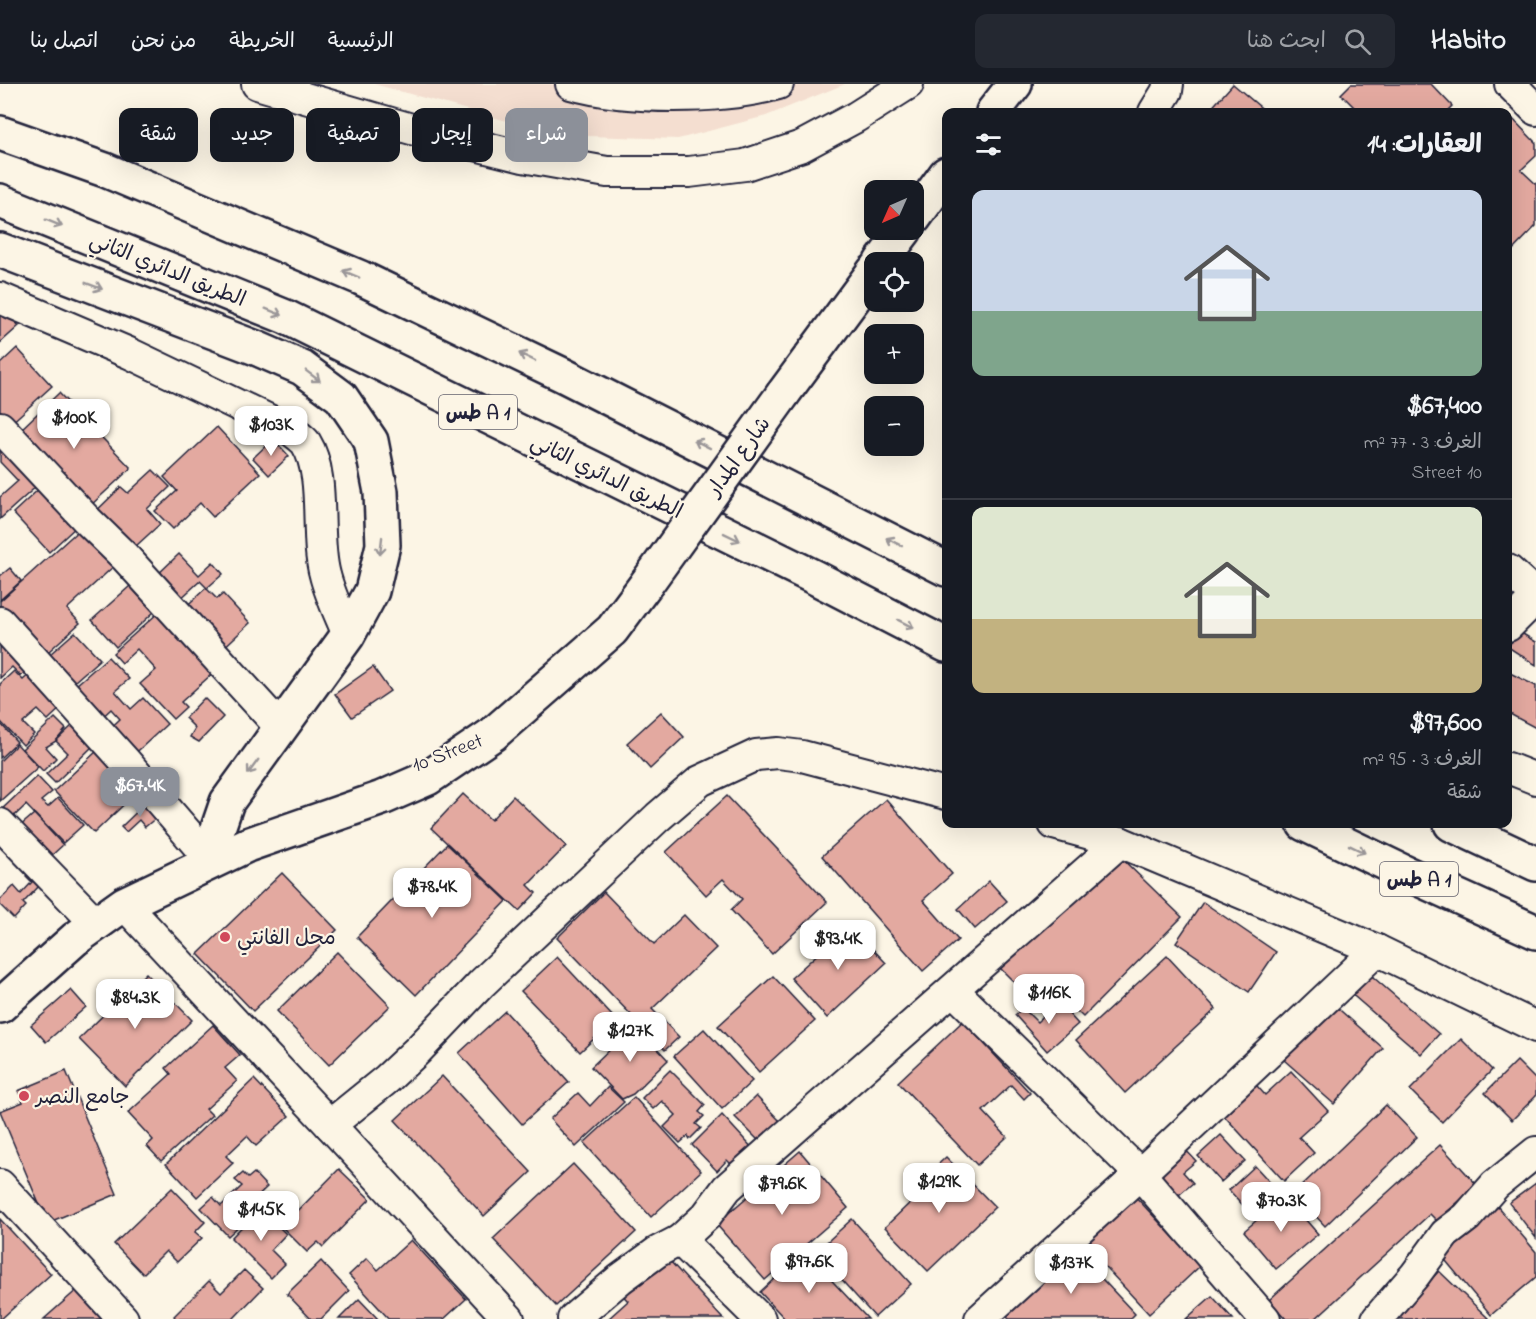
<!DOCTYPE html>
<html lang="ar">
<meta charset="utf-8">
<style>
body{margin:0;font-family:"Indie Flower","Playpen Sans Arabic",sans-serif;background:#242831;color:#f1f3f6;direction:rtl;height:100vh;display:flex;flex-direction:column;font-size:22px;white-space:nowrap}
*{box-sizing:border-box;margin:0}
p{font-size:20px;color:#9ea1a6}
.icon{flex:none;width:33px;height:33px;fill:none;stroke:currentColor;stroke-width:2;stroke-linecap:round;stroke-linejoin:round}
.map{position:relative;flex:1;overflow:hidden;direction:ltr}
.sheet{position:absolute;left:942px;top:24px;width:570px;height:720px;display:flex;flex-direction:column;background:#171b24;border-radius:12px;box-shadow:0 6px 24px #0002;direction:rtl}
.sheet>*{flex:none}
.banner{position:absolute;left:18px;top:24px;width:570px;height:54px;direction:rtl;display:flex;gap:12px}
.needle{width:39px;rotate:225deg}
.tools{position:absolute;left:864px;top:96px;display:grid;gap:12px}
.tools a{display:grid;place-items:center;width:60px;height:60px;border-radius:12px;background:#171b24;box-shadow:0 6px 24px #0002;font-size:30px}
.price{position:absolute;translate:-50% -51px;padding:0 14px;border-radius:12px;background:#fff;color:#222;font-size:20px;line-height:39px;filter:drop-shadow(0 2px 3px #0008)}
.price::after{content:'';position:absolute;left:50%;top:36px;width:18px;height:14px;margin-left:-9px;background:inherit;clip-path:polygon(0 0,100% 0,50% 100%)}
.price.selected{background:#8c9099;color:#fff}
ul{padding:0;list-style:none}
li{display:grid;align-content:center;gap:12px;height:318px;padding:0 30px}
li+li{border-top:2px solid #363941}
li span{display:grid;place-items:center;height:186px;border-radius:12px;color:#555}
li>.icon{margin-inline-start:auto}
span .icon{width:108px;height:108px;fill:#fffc;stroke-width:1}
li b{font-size:26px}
h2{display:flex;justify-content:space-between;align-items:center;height:72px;padding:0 30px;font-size:26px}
.tag{padding:0 21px;border-radius:12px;background:#171b24;box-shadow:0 6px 24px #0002;font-size:21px;line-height:54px}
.tag.selected{background:#8c9099;color:#fff}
header{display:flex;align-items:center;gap:36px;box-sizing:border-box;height:84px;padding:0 30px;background:#171b24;border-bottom:2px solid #363941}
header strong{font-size:28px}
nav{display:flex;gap:33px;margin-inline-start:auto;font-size:21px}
.search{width:420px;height:54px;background:#242831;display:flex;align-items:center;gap:15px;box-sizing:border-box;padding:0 21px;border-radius:12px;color:#9ea1a6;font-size:22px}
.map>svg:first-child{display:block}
.built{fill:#f4ded0}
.building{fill:#e3a9a0;stroke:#22223b;stroke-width:1.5}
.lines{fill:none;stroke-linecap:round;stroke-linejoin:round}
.minor-casing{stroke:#22223b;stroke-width:34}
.major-casing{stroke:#22223b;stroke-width:38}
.highway-casing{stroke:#22223b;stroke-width:38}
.minor{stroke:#fcf5e5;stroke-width:30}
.major{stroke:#fcf5e5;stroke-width:33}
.highway{stroke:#fcf5e5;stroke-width:33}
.major-bridge-casing{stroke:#22223b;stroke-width:38;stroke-linecap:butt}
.major-bridge{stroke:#fcf5e5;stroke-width:33}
.oneway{stroke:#9a9698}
.poi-dot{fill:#d1495b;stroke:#fcf5e5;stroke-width:2}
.labels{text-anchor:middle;stroke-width:4.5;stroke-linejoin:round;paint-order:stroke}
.shield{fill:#fcf5e5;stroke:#63616e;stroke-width:1.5}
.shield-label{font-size:20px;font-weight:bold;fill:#22223b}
.street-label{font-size:21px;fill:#22223b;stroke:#fcf5e5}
.poi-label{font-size:21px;fill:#22223b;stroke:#fcf5e5;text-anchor:start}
</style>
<header>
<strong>Habito</strong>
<div class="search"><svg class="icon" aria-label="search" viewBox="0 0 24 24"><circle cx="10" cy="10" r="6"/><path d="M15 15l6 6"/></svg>ابحث هنا</div>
<nav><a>الرئيسية</a><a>الخريطة</a><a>من نحن</a><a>اتصل بنا</a></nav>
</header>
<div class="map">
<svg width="1536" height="1235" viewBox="0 0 1536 1235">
<rect width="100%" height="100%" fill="#fcf5e5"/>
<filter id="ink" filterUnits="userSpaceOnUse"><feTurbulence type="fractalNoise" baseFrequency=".0167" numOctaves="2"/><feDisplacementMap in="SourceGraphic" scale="12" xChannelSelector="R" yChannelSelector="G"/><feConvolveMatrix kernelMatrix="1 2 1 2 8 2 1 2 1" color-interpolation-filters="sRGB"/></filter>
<g filter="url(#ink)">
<polygon class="built" points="374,0 845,0 766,32 678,55 558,51"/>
<g class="building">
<polygon points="1233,0 1266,28 1208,28"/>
<polygon points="1351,0 1431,0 1452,22 1446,28 1359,28 1341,10"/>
<polygon points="1508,30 1536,59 1536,72 1521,86 1536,100 1536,142 1508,171"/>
<polygon points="1,222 19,242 0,259 0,223"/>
<polygon points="17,264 52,302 8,342 0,333 0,280"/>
<polygon points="59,309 131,384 90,422 18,348"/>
<polygon points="217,343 260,389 213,433 200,419 173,445 155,427 177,407 164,393"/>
<polygon points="273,355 289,372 269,391 253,374"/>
<polygon points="0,357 39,400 0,435 0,413 18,397 0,378"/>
<polygon points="153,386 170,403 147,425 160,440 125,472 89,434 121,403 128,409"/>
<polygon points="41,403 77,442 49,468 13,429"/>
<polygon points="80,445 114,482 67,525 80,539 38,577 0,525 0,517"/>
<polygon points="179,470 199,491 213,478 223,490 207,504 200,497 178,517 155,493"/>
<polygon points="10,484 21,497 0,516 0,492"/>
<polygon points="130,502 154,528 116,563 92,536"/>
<polygon points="206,504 217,515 223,510 250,539 218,569 180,528"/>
<polygon points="158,529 213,589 181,618 186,623 173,635 140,600 156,586 137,565 122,579 113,569"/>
<polygon points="0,541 35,578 21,592 12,583 0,594"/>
<polygon points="1518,547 1536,558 1536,581 1508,563"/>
<polygon points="75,548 100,575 66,605 41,578"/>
<polygon points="108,573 129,595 115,607 131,625 143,614 167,640 127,677 103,651 120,635 111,625 95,640 67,609"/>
<polygon points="373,583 390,607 352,633 335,610"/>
<polygon points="14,587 23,596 33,587 64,621 48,636 38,626 23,639 34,650 23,661 0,637 0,600"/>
<polygon points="1508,588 1536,602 1536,644 1508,629"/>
<polygon points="204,614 223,633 199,658 190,653 195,644 185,634"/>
<polygon points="661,628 684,653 650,685 627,659"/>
<polygon points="55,634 66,645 56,657 46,663 56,674 43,687 22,665"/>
<polygon points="1,640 17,658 0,674 0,641"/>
<polygon points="74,640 94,661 55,699 46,690 68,669 56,657"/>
<polygon points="17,660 38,683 0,717 0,677"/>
<polygon points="98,666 137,708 94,749 54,707"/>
<polygon points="37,692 52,708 41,717 48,723 58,714 83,741 63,759 26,721 4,742 0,727"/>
<polygon points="463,710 491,736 513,712 566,762 528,801 536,809 519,827 431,744"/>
<polygon points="727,712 827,818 772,870 731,826 742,815 723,795 706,811 666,768"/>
<polygon points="886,715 952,790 923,816 958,856 923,887 822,772"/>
<polygon points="145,720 157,733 145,743 139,736 126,748 121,743"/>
<polygon points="34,730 63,761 40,782 11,750"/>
<polygon points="447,760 507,817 416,911 357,853"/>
<polygon points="1115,768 1182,833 1083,933 1059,910 1042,926 996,880"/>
<polygon points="29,788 41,800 23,819 26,822 14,835 0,821 0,816 14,802 21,810 32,798 26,792"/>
<polygon points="282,789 337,846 253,927 198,870"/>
<polygon points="989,797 1007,817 975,845 958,825"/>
<polygon points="604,808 654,860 684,831 716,864 652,925 679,953 665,966 557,854"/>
<polygon points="1203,818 1276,868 1249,908 1176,858"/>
<polygon points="850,841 886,879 827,934 791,894"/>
<polygon points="337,868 390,922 329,981 277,927"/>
<polygon points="1167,872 1216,925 1125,1009 1076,956"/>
<polygon points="557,873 615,935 580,968 521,907"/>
<polygon points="1366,887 1439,950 1421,970 1348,907"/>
<polygon points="146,889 192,936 125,1002 79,955"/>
<polygon points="773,892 815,937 759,988 718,942"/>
<polygon points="71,906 86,923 46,958 31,941"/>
<polygon points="1058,918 1078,940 1047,967 1015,931 1023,924 1037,938"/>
<polygon points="1333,920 1383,964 1334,1020 1284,976"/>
<polygon points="505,927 569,998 522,1040 459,969"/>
<polygon points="963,937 1030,1009 1024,1015 1011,1001 983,1027 1007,1053 977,1081 898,998"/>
<polygon points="213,941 240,971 225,984 237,997 206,1025 212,1031 161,1077 147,1062 153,1056 128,1029 171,990 166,984"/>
<polygon points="635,941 668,976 633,1010 622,1015 591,983"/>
<polygon points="704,945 752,997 722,1025 674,972"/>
<polygon points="1461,955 1492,986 1442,1038 1410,1006"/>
<polygon points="1517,977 1536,996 1536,1012 1512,1036 1485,1009"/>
<polygon points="670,986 705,1021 699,1028 704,1032 696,1040 701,1044 690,1055 688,1052 680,1059 664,1043 676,1031 662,1017 653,1025 642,1014"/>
<polygon points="66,987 117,1110 47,1139 0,1027 23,1018 18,1007"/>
<polygon points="1291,987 1328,1027 1299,1053 1314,1069 1284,1097 1217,1024 1250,994 1265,1011"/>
<polygon points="442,992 531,1088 484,1132 395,1036"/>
<polygon points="254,995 289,1032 256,1062 247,1052 226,1072 233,1079 197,1113 166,1080"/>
<polygon points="608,1003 624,1018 576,1063 550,1035 578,1009 590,1022"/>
<polygon points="756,1012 780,1037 760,1058 735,1033"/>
<polygon points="634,1013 701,1087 651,1133 584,1059"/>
<polygon points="1386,1021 1417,1053 1325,1142 1294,1109"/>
<polygon points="722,1031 755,1067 736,1085 727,1076 717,1087 692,1061"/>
<polygon points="1221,1051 1245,1077 1221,1098 1198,1072"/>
<polygon points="1440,1061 1477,1101 1437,1137 1430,1130 1315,1235 1286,1235 1269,1216"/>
<polygon points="1184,1064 1196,1077 1183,1088 1193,1099 1173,1116 1152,1091"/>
<polygon points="800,1067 848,1124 765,1196 716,1140"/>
<polygon points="946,1073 995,1123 928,1187 885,1143 915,1114 909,1108"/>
<polygon points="573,1080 636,1148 556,1222 493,1155"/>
<polygon points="1255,1082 1276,1105 1250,1129 1229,1106"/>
<polygon points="339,1085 370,1115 323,1163 318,1158 307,1168 282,1143"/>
<polygon points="243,1089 248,1094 254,1089 267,1103 236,1132 242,1139 228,1152 201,1124 213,1113 221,1122 242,1102 235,1096"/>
<polygon points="1536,1099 1536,1154 1509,1119"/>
<polygon points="172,1104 205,1138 195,1148 202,1154 177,1178 166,1167 143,1190 114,1160"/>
<polygon points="1133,1110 1200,1182 1149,1230 1082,1158"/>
<polygon points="1285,1112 1318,1150 1276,1185 1244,1147"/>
<polygon points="1498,1123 1536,1168 1536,1193 1491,1231 1441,1171"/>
<polygon points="260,1124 286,1150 271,1166 285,1180 271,1194 231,1154"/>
<polygon points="0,1135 51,1190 1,1235 0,1235"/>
<polygon points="852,1135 911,1200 875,1233 816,1168"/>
<polygon points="411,1156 466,1215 444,1235 389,1235 349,1191 367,1174 378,1186"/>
<polygon points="659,1165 723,1235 608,1235 628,1217 616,1204"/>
<polygon points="1074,1165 1135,1230 1130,1235 1009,1235 1005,1231"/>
<polygon points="804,1167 868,1235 785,1235 760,1208"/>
<polygon points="321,1177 349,1207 321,1235 311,1235 287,1210"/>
<polygon points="244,1186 263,1204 233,1235 176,1235 174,1232 209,1197 221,1209"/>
<polygon points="1439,1187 1489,1235 1393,1235"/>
<polygon points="79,1204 107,1235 44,1235"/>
<polygon points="1212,1212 1233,1235 1186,1235"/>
<polygon points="359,1215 378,1235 339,1235"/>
</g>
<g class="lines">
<g class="minor-casing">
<g id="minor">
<polyline points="257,0 415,46 523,73 607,88 689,88 745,81 802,62 856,33 908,0"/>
<path d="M571 0C629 16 720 16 778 0"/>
<polyline points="1510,0 1536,26"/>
<polyline points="1154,28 1167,7 1168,0"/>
<path d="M0 214 129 269 292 347C297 351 303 355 306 359 327 393 314 452 325 491 330 511 340 531 348 551"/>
<polyline points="0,343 87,436 125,473 281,644"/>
<polyline points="1508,486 1536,511"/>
<polyline points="0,538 126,678 201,765"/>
<polyline points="1508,542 1536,514"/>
<polyline points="1508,684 1536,695"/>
<polyline points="0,740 85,828"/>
<polyline points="1054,740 1120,758 1377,866 1536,943"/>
<polyline points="124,820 330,1041 387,995 419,965 482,899 658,733 700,697 756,671 778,669 802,672 946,710"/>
<polyline points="953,906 1140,1090 1265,1235"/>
<polyline points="330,1041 509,1235"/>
<polyline points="0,1101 123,1235"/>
<polyline points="680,1156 760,1235"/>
<polyline points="573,1235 620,1195 657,1168 680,1156 706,1132 727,1104 1120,758"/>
<polyline points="980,1235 1140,1090 1377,866"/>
<polyline points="1377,1235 1415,1191 1445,1150 1467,1133 1495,1101 1536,1068"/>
</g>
</g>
<g class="major-casing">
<g id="major">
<polyline points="993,28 1015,0"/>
<polyline points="914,134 946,90"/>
<polyline points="881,178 905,146"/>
<polyline points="783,310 874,187"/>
<polyline points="0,922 75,855 124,820 247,761 382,714 428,694 493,650 612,546 647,499"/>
</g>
</g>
<g class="highway-casing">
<g id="highway">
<polyline points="0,49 105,86 361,194 563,291 946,485"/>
<polyline points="0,117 286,233 814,493 946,561"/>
<polyline points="0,166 256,264 302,284 341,313 371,357 381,408 383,461 372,507 348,551 227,718 213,759"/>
<polyline points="1304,740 1408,790 1536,848"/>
<polyline points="1451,740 1536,780"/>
</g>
</g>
<use href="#minor" class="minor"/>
<use href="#major" class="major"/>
<use href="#highway" class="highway"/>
<g class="major-bridge-casing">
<polyline id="major-bridge" points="647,499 783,310"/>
</g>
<use href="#major-bridge" class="major-bridge"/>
</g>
<defs><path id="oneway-shaft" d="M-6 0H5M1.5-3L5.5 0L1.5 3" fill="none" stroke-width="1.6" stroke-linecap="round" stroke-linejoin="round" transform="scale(1.5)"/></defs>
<g class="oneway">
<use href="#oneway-shaft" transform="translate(54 139) rotate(22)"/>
<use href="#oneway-shaft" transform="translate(351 190) rotate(-157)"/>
<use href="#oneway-shaft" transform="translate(94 202) rotate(21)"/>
<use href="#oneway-shaft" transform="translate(274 228) rotate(22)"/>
<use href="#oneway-shaft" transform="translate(527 273) rotate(-154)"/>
<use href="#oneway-shaft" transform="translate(313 292) rotate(37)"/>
<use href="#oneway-shaft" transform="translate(702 360) rotate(-153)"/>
<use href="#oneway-shaft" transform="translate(732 453) rotate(26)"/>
<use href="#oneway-shaft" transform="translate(894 458) rotate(-153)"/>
<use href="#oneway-shaft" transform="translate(381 462) rotate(97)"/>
<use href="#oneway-shaft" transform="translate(906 540) rotate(27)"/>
<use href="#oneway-shaft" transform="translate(253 683) rotate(126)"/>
<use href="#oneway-shaft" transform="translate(1357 765) rotate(26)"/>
</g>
</g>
<g class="poi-dot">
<circle cx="225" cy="853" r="6"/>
<circle cx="24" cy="1012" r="6"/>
</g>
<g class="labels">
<g class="shield">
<rect x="439" y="311" width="78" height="34" rx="4.5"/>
<rect x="1380" y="778" width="78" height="34" rx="4.5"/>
</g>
<g class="shield-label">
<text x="478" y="335">طس A 1</text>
<text x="1419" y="802">طس A 1</text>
</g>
<g class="street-label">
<text transform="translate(168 185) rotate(22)" y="7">الطريق الدائري الثاني</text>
<text transform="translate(738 372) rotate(-54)" y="7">شارع المدار</text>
<text transform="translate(607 392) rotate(26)" y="7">الطريق الدائري الثاني</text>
<text transform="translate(447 668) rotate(-21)" y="7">10 Street</text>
</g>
<g class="poi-label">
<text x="237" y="860">محل الفانتي</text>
<text x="36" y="1019">جامع النصر</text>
</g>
</g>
</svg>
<div class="tools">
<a><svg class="needle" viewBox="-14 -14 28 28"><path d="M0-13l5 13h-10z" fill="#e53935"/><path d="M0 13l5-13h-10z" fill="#9ea1a6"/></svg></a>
<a><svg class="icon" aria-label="locate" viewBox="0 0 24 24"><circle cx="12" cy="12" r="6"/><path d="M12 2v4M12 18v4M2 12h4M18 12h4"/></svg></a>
<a>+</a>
<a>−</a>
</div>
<b class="price" style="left:74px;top:366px">$100K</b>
<b class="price" style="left:271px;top:373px">$103K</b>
<b class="price selected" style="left:140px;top:734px">$67.4K</b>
<b class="price" style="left:432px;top:835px">$78.4K</b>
<b class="price" style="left:838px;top:887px">$93.4K</b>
<b class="price" style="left:1049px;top:941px">$116K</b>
<b class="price" style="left:135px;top:946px">$84.3K</b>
<b class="price" style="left:630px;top:979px">$127K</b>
<b class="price" style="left:939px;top:1130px">$129K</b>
<b class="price" style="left:782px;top:1132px">$79.6K</b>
<b class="price" style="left:1281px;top:1149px">$70.3K</b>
<b class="price" style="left:261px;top:1158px">$145K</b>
<b class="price" style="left:809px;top:1210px">$97.6K</b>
<b class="price" style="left:1071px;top:1211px">$137K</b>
<div class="banner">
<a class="tag selected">شراء</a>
<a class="tag">إيجار</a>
<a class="tag">تصفية</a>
<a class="tag">جديد</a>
<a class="tag">شقة</a>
</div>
<section class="sheet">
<h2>العقارات: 14<svg class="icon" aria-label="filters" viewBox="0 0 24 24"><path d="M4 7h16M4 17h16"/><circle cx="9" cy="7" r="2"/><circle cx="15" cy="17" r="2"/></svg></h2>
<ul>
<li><span style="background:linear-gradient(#c9d6e8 65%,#7fa58c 0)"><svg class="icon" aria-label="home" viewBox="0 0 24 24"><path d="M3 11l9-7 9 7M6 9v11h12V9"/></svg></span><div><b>$67,400</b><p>الغرف: 3 · 77 m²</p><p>10 Street</p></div></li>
<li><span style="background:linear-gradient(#dfe7d0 60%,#c2b280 0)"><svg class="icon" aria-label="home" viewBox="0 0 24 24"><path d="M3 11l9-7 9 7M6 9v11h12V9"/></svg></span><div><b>$97,600</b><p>الغرف: 3 · 95 m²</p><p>شقة</p></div></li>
</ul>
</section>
</div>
